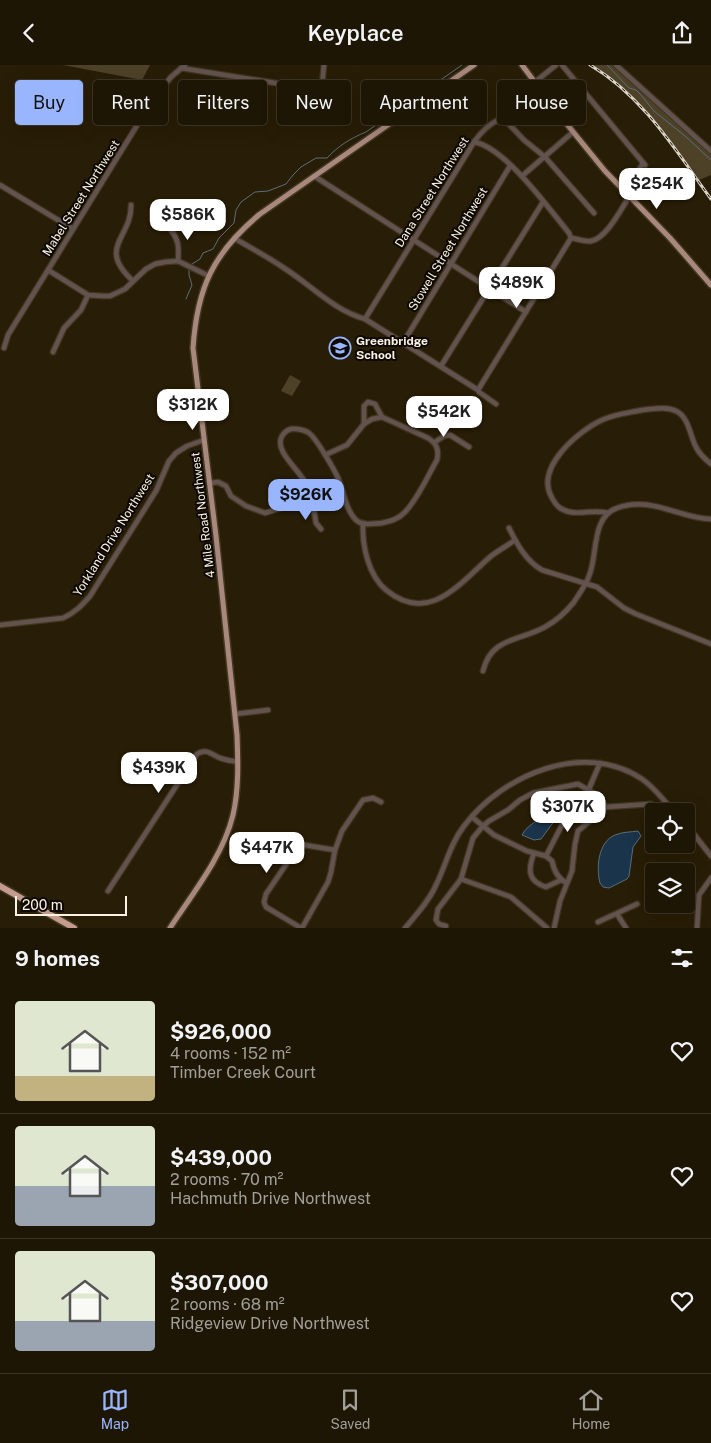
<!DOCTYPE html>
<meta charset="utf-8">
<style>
body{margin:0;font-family:"Public Sans",sans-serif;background:#261f0e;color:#f1f3f6;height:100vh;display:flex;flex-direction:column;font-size:19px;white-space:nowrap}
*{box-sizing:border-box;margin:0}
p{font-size:16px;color:#a19f9a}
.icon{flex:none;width:28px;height:28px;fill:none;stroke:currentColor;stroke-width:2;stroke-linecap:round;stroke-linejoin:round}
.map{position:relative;height:863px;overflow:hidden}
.sheet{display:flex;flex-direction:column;background:#1e1604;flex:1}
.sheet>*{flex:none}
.banner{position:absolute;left:15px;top:15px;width:681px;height:45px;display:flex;gap:10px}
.tools{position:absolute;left:645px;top:738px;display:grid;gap:10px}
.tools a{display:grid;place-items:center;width:50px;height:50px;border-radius:5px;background:#1e1604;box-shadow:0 5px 20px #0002,0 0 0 1px #3c3526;font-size:25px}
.scale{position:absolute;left:15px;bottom:12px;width:112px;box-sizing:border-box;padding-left:5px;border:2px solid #faf3e5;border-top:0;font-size:14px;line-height:18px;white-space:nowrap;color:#faf3e5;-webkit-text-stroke:4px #0d0802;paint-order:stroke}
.price{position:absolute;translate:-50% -42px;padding:0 11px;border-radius:10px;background:#fff;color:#222;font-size:16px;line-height:32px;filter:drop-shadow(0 1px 2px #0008)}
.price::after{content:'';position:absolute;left:50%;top:30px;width:15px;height:11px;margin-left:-8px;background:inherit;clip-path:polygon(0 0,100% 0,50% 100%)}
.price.current{background:#99b5fd;color:#111}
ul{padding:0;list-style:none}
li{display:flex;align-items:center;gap:15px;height:125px;padding:0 15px}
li+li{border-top:1px solid #3c3526}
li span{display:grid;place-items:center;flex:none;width:140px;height:100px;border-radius:5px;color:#555}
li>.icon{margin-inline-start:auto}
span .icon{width:60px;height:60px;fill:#fffc;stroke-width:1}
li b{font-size:21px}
h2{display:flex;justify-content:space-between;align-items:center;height:60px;padding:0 15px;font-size:21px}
.chip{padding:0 18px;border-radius:5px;background:#1e1604;box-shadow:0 5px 20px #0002,0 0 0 1px #3c3526;font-size:18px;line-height:45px}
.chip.current{background:#99b5fd;color:#111}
header{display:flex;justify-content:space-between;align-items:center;height:65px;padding:0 15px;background:#1e1604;font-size:22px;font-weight:600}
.tab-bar{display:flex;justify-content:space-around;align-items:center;height:70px;border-top:1px solid #3c3526;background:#1e1604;font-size:14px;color:#a19f9a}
.tab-bar a{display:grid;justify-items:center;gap:2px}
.tab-bar .current{color:#99b5fd}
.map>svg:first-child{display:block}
.green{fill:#4d4128}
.water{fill:#19344b;stroke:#5c6d79}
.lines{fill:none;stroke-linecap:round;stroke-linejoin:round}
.stream{stroke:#5c6d79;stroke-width:1}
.minor-casing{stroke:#413721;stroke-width:7}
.major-casing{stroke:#413721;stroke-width:8}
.highway-casing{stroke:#413721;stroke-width:9}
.minor{stroke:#63534e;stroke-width:4.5}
.major{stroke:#a8877c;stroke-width:5}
.highway{stroke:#c49b8e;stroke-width:6}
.rail-casing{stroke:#dbd3c4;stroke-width:3}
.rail{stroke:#0d0802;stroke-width:1;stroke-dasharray:4;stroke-linecap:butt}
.labels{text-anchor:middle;stroke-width:4;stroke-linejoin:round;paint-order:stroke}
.street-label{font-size:12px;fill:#faf3e5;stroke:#0d0802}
.poi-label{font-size:12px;font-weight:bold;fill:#faf3e5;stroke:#0d0802;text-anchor:start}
</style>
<header><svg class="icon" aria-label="back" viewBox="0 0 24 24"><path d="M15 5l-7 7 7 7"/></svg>Keyplace<svg class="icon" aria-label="share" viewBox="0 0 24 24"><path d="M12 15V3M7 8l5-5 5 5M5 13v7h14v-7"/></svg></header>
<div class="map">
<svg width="711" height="863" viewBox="0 0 711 863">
<rect width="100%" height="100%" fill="#281d06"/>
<g class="green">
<polygon points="63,0 150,0 142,15"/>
<path d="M590 0H616L711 86V110L697 116C679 91 662 64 641 41 626 25 608 12 590 0Z"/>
<polygon points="290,310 301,316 292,331 281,326"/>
</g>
<g class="water">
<path d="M557 747 558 751 541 774 534 775 522 770C528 758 545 751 557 747Z"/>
<path d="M638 766 641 771 633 782 629 811 627 814 609 823 603 822 600 818C596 803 598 777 615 770 622 767 631 767 638 766Z"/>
</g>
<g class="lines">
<g class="stream">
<polyline points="607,0 629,23 636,25 641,30 654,46 685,71 711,95"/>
<path d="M192 199 200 194 203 188 213 184 219 173 234 158 236 145 241 137 255 127 268 126 286 119 293 110 301 102 316 93H327C338 81 351 73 366 67L462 0"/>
<polyline points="186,234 192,220 189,210 189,205"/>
</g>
<g class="minor-casing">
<g id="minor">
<polyline points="562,0 645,100"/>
<polyline points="616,0 711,86"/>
<polyline points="181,3 313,24 316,24 322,20 324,0"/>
<polyline points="535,17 556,0"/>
<path d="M474 77C505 82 549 144 569 168L571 173"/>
<polyline points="314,111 526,247"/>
<polyline points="522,111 573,67"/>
<polyline points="0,120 73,164"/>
<polyline points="623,125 634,114 643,98"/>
<path d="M131 140C132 173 96 182 133 216"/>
<path d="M170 164C179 175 179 182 178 196"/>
<path d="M234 173C251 183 268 192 284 203 311 220 333 245 365 254L478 325 479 327 496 339"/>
<path d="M571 173C578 174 585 177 591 176 606 174 621 144 629 132"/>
<polyline points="48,205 88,230 103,231 110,231 125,224 146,204 155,199 165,197 178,196 209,211"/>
<path d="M365 254 474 77C481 67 489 59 500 54L506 56 524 75 545 92 594 148"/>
<polyline points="403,278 510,101"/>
<polyline points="4,283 8,270 152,36 171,12 185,0"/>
<polyline points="53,287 64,263 81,245 88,230"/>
<polyline points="441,301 543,137"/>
<polyline points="478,325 571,173"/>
<polyline points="364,359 364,341 368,337 375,339 382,352"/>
<polyline points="435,377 444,371 450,370 469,382"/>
<path d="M210 418 218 417 226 421 231 431 246 441 265 448 303 436C325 419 270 392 282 371 284 368 287 365 291 364 295 363 305 365 309 368 316 373 334 404 338 413 344 426 345 444 356 455 363 461 373 459 382 458 391 456 399 454 405 447 419 432 427 412 437 395 439 384 437 379 428 373L382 352 372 354 364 359 347 380 325 390"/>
<polyline points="306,434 313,440 316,458 321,464"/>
<path d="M608 448C592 443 576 453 560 443 556 440 553 435 551 431 536 402 578 366 602 355 615 349 628 348 642 345 653 344 666 341 676 346 689 352 690 371 696 382 699 389 705 394 711 399"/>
<path d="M363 458C362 480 368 510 386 525 429 560 459 519 490 492 497 486 507 481 515 475"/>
<path d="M509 463C517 479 526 496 542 505L597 522 624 543 636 549 711 579"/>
<path d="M0 560 63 553C75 548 82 540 90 531L156 426 169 396 176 388 187 381 204 375"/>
<path d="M483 606C491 572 520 576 545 562 556 556 566 547 574 537 579 529 586 520 589 511 598 490 591 452 617 443 651 430 680 454 711 454"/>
<polyline points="235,649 268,645"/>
<polyline points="472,752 494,770 527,786 546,791 562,760 578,741 588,726 600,698"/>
<polyline points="686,759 711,791"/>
<path d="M534 788C528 804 527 816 546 822L561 815"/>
<path d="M546 791 552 796C554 806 558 814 567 818"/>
<polyline points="461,814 511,832 547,863"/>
<path d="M108 826 197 689C206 683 211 689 220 693 226 695 232 696 238 697"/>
<polyline points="617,849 626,863"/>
<polyline points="598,857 637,839"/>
<polyline points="446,861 439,859 436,855 438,844 461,814 473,773 483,761 489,756 508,745 520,735 533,728 578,719 597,730 606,742"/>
<polyline points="301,863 266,842 264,837 266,829 298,782 304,780 335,785"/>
<polyline points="302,863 328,817 331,807 335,785 342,766 363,735 373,733 381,737"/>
<path d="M405 863C416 850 429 836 436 820 446 800 450 779 464 761 502 710 584 675 642 714 655 723 663 735 674 746"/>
<polyline points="554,863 560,836 572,806 575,779 578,766 606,742 651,739"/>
<polyline points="697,863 699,830 711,813"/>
</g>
</g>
<g class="major-casing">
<g id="major">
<polyline points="522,0 557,47 605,106 670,173 711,220"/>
<path d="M170 863C193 828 223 791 233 750 239 724 238 696 237 670L216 471 193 283C197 223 213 188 260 149L474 0"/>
</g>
</g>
<g class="highway-casing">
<polyline id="highway" points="0,821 74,863"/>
</g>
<use href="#minor" class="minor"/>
<use href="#major" class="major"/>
<use href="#highway" class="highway"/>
<g class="rail-casing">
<path id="rail" d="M590 0C643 31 676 86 711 134"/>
</g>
<use href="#rail" class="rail"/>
</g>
<defs>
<g id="school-ring" transform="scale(1.125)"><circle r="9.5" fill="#0d0802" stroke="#99b5fd" stroke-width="1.5"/><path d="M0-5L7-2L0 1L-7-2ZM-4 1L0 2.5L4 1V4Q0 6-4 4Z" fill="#99b5fd"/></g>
</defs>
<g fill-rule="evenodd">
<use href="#school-ring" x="340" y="283"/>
</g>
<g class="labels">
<g class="street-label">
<text transform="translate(432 127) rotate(-58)" y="4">Dana Street Northwest</text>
<text transform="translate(81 133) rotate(-58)" y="4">Mabel Street Northwest</text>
<text transform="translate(448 184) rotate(-59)" y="4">Stowell Street Northwest</text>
<text transform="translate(203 450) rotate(-97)" y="4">4 Mile Road Northwest</text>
<text transform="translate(114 470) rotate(-58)" y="4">Yorkland Drive Northwest</text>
</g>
<g class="poi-label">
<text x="356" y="280">Greenbridge<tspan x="356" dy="14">School</tspan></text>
</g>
</g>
</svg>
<div class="tools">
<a><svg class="icon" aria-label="locate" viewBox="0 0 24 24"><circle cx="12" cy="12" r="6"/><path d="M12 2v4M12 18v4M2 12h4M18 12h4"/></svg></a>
<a><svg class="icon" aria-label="layers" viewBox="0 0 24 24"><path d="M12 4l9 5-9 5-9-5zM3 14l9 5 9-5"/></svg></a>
</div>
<div class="scale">200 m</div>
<b class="price" style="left:657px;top:145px">$254K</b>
<b class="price" style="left:188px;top:176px">$586K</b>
<b class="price" style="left:517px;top:244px">$489K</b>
<b class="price" style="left:193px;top:366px">$312K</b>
<b class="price" style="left:444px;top:373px">$542K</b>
<b class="price current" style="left:306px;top:456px">$926K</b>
<b class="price" style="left:159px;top:729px">$439K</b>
<b class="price" style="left:568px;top:768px">$307K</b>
<b class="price" style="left:267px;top:809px">$447K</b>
<div class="banner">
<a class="chip current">Buy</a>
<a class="chip">Rent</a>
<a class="chip">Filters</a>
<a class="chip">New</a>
<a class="chip">Apartment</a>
<a class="chip">House</a>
</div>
</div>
<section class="sheet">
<h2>9 homes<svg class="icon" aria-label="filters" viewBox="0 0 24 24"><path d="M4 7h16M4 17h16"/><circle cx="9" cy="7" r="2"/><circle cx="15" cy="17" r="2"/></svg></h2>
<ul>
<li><span style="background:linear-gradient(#dfe7d0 75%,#c2b280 0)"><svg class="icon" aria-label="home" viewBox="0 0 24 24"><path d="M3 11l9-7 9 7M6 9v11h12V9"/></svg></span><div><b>$926,000</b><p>4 rooms · 152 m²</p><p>Timber Creek Court</p></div><svg class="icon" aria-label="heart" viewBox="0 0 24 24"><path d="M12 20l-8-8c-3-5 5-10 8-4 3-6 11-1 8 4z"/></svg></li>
<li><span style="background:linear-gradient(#dfe7d0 60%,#9aa5b1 0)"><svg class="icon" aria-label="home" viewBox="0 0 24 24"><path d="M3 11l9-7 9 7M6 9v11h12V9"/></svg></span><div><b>$439,000</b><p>2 rooms · 70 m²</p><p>Hachmuth Drive Northwest</p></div><svg class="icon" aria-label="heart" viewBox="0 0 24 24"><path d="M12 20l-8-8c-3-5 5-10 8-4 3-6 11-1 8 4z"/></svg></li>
<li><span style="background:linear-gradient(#dfe7d0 70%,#9aa5b1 0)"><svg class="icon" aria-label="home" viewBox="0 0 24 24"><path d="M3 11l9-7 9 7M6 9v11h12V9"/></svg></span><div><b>$307,000</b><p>2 rooms · 68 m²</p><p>Ridgeview Drive Northwest</p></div><svg class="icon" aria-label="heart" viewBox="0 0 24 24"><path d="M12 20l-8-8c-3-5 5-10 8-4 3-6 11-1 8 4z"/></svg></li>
</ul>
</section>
<nav class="tab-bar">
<a class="current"><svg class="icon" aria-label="map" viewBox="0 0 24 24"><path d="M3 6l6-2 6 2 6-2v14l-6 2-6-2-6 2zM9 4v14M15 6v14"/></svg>Map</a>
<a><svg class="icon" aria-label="saved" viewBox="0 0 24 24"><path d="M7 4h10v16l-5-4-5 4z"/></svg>Saved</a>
<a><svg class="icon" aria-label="home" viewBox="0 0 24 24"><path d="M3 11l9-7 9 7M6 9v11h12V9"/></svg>Home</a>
</nav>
